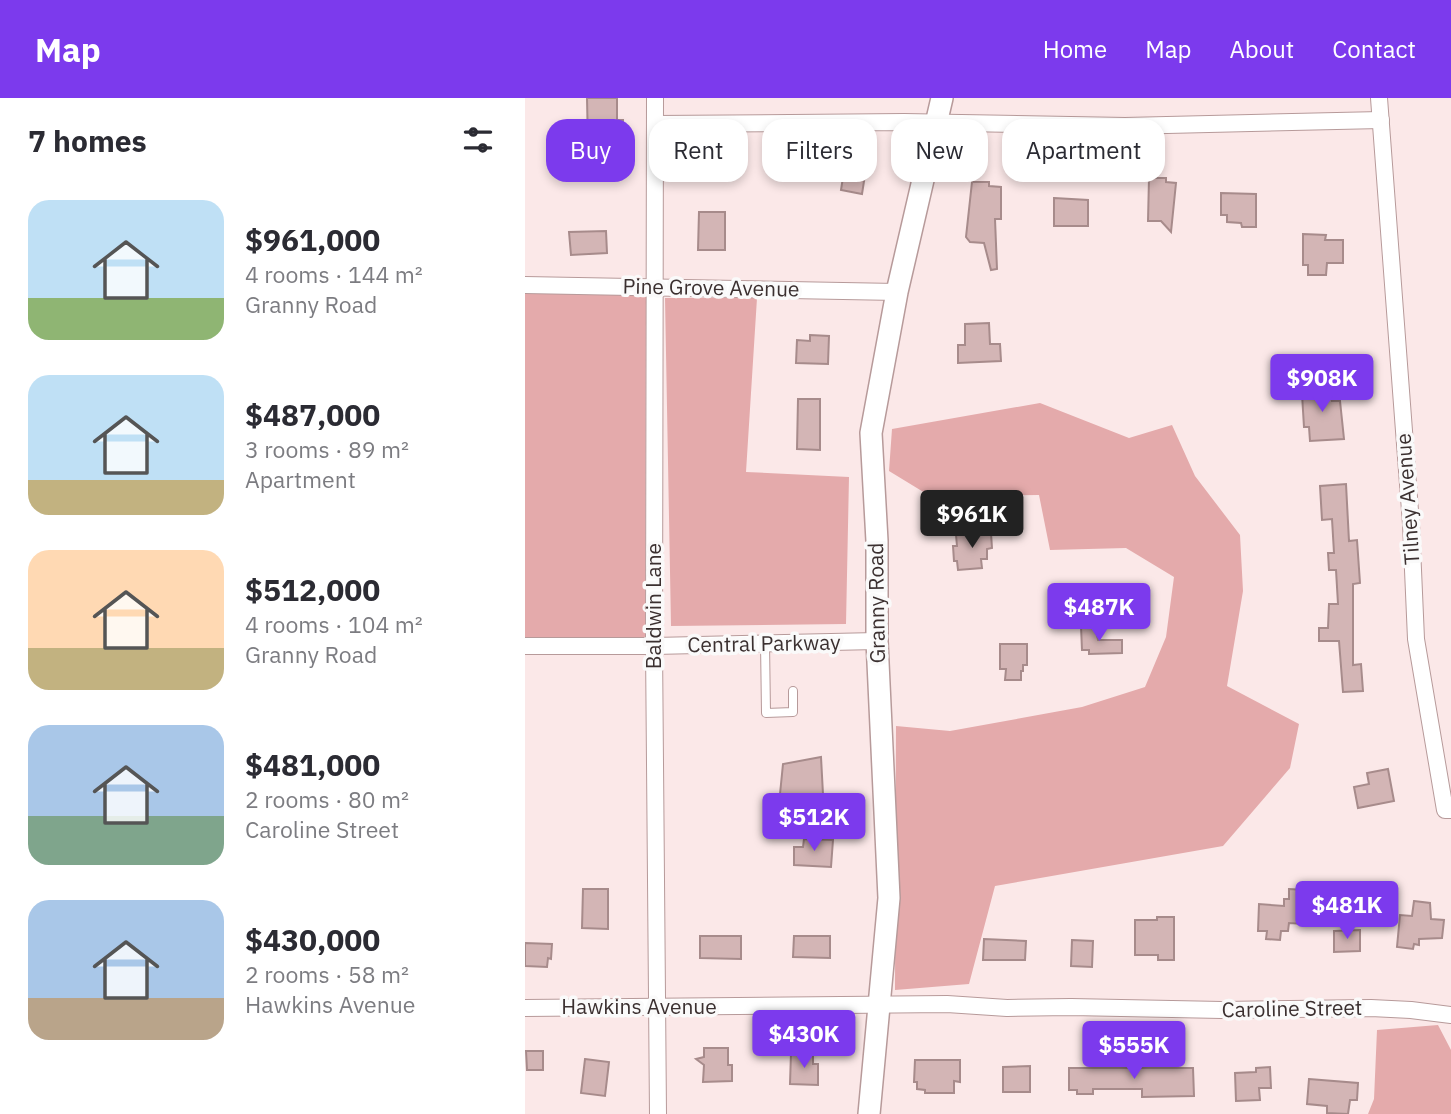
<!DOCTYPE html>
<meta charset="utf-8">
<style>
body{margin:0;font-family:"IBM Plex Sans",sans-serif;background:#f7f7f7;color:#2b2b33;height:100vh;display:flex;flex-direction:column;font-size:26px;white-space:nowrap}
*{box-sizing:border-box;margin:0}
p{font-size:23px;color:#7c7c81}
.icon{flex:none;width:38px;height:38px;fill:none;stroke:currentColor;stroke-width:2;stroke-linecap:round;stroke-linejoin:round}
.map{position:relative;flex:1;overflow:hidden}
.drawer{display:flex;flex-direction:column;background:#fff;width:525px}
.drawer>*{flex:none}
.banner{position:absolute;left:21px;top:21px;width:665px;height:63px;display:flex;gap:14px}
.price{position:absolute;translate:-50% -60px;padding:0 16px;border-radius:7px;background:#7c3aed;color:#fff;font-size:23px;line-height:46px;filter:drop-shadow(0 2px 4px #0008)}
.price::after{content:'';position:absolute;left:50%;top:42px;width:21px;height:16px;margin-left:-10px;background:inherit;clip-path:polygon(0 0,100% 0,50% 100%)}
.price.active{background:#222;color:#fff}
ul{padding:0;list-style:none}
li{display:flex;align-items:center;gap:21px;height:175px;padding:0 28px}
li span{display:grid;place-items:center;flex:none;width:196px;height:140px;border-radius:21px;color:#555}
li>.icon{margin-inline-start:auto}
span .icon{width:84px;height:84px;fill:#fffc;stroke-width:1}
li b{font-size:30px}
h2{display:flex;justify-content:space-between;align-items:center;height:84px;padding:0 28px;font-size:30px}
.pill{padding:0 24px;border-radius:21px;background:#fff;box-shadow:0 4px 10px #0003;font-size:24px;line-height:63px}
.pill.active{background:#7c3aed;color:#fff}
header{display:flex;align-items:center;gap:42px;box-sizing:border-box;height:98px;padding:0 35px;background:#7c3aed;color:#fff}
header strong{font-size:33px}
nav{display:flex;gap:38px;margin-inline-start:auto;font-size:24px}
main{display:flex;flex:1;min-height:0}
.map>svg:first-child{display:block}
.green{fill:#e4aaab}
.building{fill:#d3b5b5;stroke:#a78b8b;stroke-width:2}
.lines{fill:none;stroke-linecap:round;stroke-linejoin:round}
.lane-casing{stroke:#b79a9a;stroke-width:10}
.street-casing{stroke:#b79a9a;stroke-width:18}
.secondary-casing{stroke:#b79a9a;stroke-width:24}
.lane{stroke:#fff;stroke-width:8}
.street{stroke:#fff;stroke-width:16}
.secondary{stroke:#fff;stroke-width:21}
.labels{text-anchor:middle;stroke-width:7;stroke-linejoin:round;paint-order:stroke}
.street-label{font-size:21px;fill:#3b3030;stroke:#fafafa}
</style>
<header>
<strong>Map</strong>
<nav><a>Home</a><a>Map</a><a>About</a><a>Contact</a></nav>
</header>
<main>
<section class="drawer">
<h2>7 homes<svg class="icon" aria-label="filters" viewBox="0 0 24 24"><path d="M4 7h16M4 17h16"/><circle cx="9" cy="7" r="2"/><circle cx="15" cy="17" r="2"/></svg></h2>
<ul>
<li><span style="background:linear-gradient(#bfe0f5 70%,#8fb573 0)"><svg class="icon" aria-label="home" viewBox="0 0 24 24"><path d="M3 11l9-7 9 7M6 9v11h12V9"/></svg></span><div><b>$961,000</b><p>4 rooms · 144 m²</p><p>Granny Road</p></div></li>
<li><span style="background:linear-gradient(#bfe0f5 75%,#c2b280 0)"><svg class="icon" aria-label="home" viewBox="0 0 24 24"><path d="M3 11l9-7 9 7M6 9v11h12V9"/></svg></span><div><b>$487,000</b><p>3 rooms · 89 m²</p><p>Apartment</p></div></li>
<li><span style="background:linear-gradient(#ffd9b3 70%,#c2b280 0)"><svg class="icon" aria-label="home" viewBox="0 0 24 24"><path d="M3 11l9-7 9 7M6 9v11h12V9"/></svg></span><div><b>$512,000</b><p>4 rooms · 104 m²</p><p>Granny Road</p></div></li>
<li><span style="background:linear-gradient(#a9c7e8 65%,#7fa58c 0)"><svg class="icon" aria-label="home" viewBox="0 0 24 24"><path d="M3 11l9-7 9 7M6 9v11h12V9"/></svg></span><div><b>$481,000</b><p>2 rooms · 80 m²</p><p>Caroline Street</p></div></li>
<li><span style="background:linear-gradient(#a9c7e8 70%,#b9a48a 0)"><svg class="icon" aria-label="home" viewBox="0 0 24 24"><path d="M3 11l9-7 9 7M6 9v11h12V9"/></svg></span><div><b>$430,000</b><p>2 rooms · 58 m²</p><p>Hawkins Avenue</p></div></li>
</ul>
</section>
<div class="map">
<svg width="926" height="1016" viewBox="0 0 926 1016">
<rect width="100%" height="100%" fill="#fbe8e8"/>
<g class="green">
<polygon points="0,196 121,196 120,540 0,540"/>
<polygon points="140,200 232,200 221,374 324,379 321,526 146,528"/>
<polygon points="515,305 604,340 647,327 670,378 715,437 718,493 702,588 774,626 765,670 698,748 470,788 444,886 370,892 371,628 425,633 557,609 620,589 641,539 649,479 601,450 525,452 514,397 405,398 364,373 367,331"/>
<polygon points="913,927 926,952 926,1016 843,1016 849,1001 852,932"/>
</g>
<g class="building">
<polygon points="62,0 92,0 92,22 98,22 99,47 63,48"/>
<polygon points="321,60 342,64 337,96 316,92"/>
<polygon points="624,80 641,80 641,84 651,85 646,134 636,123 623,123"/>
<polygon points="447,84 464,84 464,88 476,89 476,121 470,121 472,171 466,172 459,145 445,144 441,139"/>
<polygon points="696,95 731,96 731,129 717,129 716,125 702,124 702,117 696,117"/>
<polygon points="529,100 563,102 563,128 529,128"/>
<polygon points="174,114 200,114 200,152 173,152"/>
<polygon points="81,133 82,155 46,157 44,134"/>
<polygon points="778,136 801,137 800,142 818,142 818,165 802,165 801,177 783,177 783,167 778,167"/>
<polygon points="464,225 465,246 475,246 476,263 433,265 433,247 440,247 440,226"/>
<polygon points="285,237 304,238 303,266 271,265 272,242 285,243"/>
<polygon points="806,286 807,303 815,303 819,341 785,343 784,329 779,329 777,296 786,296 785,287"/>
<polygon points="273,301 295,301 295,352 272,351"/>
<polygon points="821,386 824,443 832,442 835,485 828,486 828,567 836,566 838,593 818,594 814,543 794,543 794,530 803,530 804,506 813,506 811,472 804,472 803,455 809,455 807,421 797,422 795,388"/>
<polygon points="466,435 467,450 462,451 462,461 456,461 457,470 433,472 432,463 429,463 428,448 432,448 431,437"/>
<polygon points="556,528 570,528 573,542 597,542 597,555 564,556 564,552 557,552"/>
<polygon points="475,546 502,546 502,567 498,567 498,573 496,573 496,582 480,582 481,571 475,571"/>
<polygon points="296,659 299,715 253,716 258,666"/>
<polygon points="863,671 869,703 833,710 829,689 844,686 842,675"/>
<polygon points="279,741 308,742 306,769 269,767 269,749 278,749"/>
<polygon points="58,791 83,791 83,831 57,830"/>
<polygon points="764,791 780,792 779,826 764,825 763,833 756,833 755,842 741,841 742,833 733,833 734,806 759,808 759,801 764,801"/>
<polygon points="889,803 905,805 906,821 919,822 917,840 894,841 894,847 889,846 888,851 872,849 875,817 887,818"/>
<polygon points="632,819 649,819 649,862 633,862 633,857 610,857 610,822 632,822"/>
<polygon points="835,832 835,853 809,854 809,833"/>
<polygon points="175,838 216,838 216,861 175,860"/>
<polygon points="269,838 305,838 305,860 268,859"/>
<polygon points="459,841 501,843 500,862 458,862"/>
<polygon points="547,842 568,843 567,869 546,868"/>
<polygon points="0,845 27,846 26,861 23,860 22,869 0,868"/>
<polygon points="179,950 203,950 203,967 207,967 207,983 178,984 179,967 171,961 179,959"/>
<polygon points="1,953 18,953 18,972 2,972"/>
<polygon points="266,955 288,955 288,966 293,966 293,987 265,986"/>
<polygon points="60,961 84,964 80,998 56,995"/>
<polygon points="390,962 435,962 435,984 429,983 429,995 400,995 400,992 392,991 392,984 389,984"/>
<polygon points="505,968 505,994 478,994 478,969"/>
<polygon points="745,969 746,990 734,990 735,1002 711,1003 710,975 731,974 731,970"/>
<polygon points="544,970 668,970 669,998 617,999 617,991 568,991 568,996 552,996 552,992 544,992"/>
<polygon points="784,981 833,985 832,1002 825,1002 823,1016 802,1015 802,1008 782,1006"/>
</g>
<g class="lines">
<g class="lane-casing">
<polyline id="lane" points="240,545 241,615 268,614 268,593"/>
</g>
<g class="street-casing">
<g id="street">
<polyline points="130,0 129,548 133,1016"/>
<polyline points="854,0 886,426 891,541 920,712 926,712"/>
<polyline points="131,26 379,24 600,28 856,22"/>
<polyline points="0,187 372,194"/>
<polyline points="0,548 129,548 352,543"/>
<polyline points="0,910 422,906 482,910 546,909 697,912 846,910 886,912 926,917"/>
</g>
</g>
<g class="secondary-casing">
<polyline id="secondary" points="344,1016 364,800 352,543 352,443 346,335 372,194 417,0"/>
</g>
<use href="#lane" class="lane"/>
<use href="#street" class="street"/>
<use href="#secondary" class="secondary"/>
</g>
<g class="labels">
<g class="street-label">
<text transform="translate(186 190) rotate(1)" y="7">Pine Grove Avenue</text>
<text transform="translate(883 401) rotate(-94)" y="7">Tilney Avenue</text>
<text transform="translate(352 505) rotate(-91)" y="7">Granny Road</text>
<text transform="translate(129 508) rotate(-90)" y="7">Baldwin Lane</text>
<text transform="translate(239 546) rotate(-1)" y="7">Central Parkway</text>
<text x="114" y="916">Hawkins Avenue</text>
<text transform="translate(767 911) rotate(-1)" y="7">Caroline Street</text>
</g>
</g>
</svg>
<b class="price" style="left:797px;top:316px">$908K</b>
<b class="price active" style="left:447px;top:452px">$961K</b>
<b class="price" style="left:574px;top:545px">$487K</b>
<b class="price" style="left:289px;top:755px">$512K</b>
<b class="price" style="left:822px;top:843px">$481K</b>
<b class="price" style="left:279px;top:972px">$430K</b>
<b class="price" style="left:609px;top:983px">$555K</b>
<div class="banner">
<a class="pill active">Buy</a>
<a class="pill">Rent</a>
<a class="pill">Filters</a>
<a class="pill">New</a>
<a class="pill">Apartment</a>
</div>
</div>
</main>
